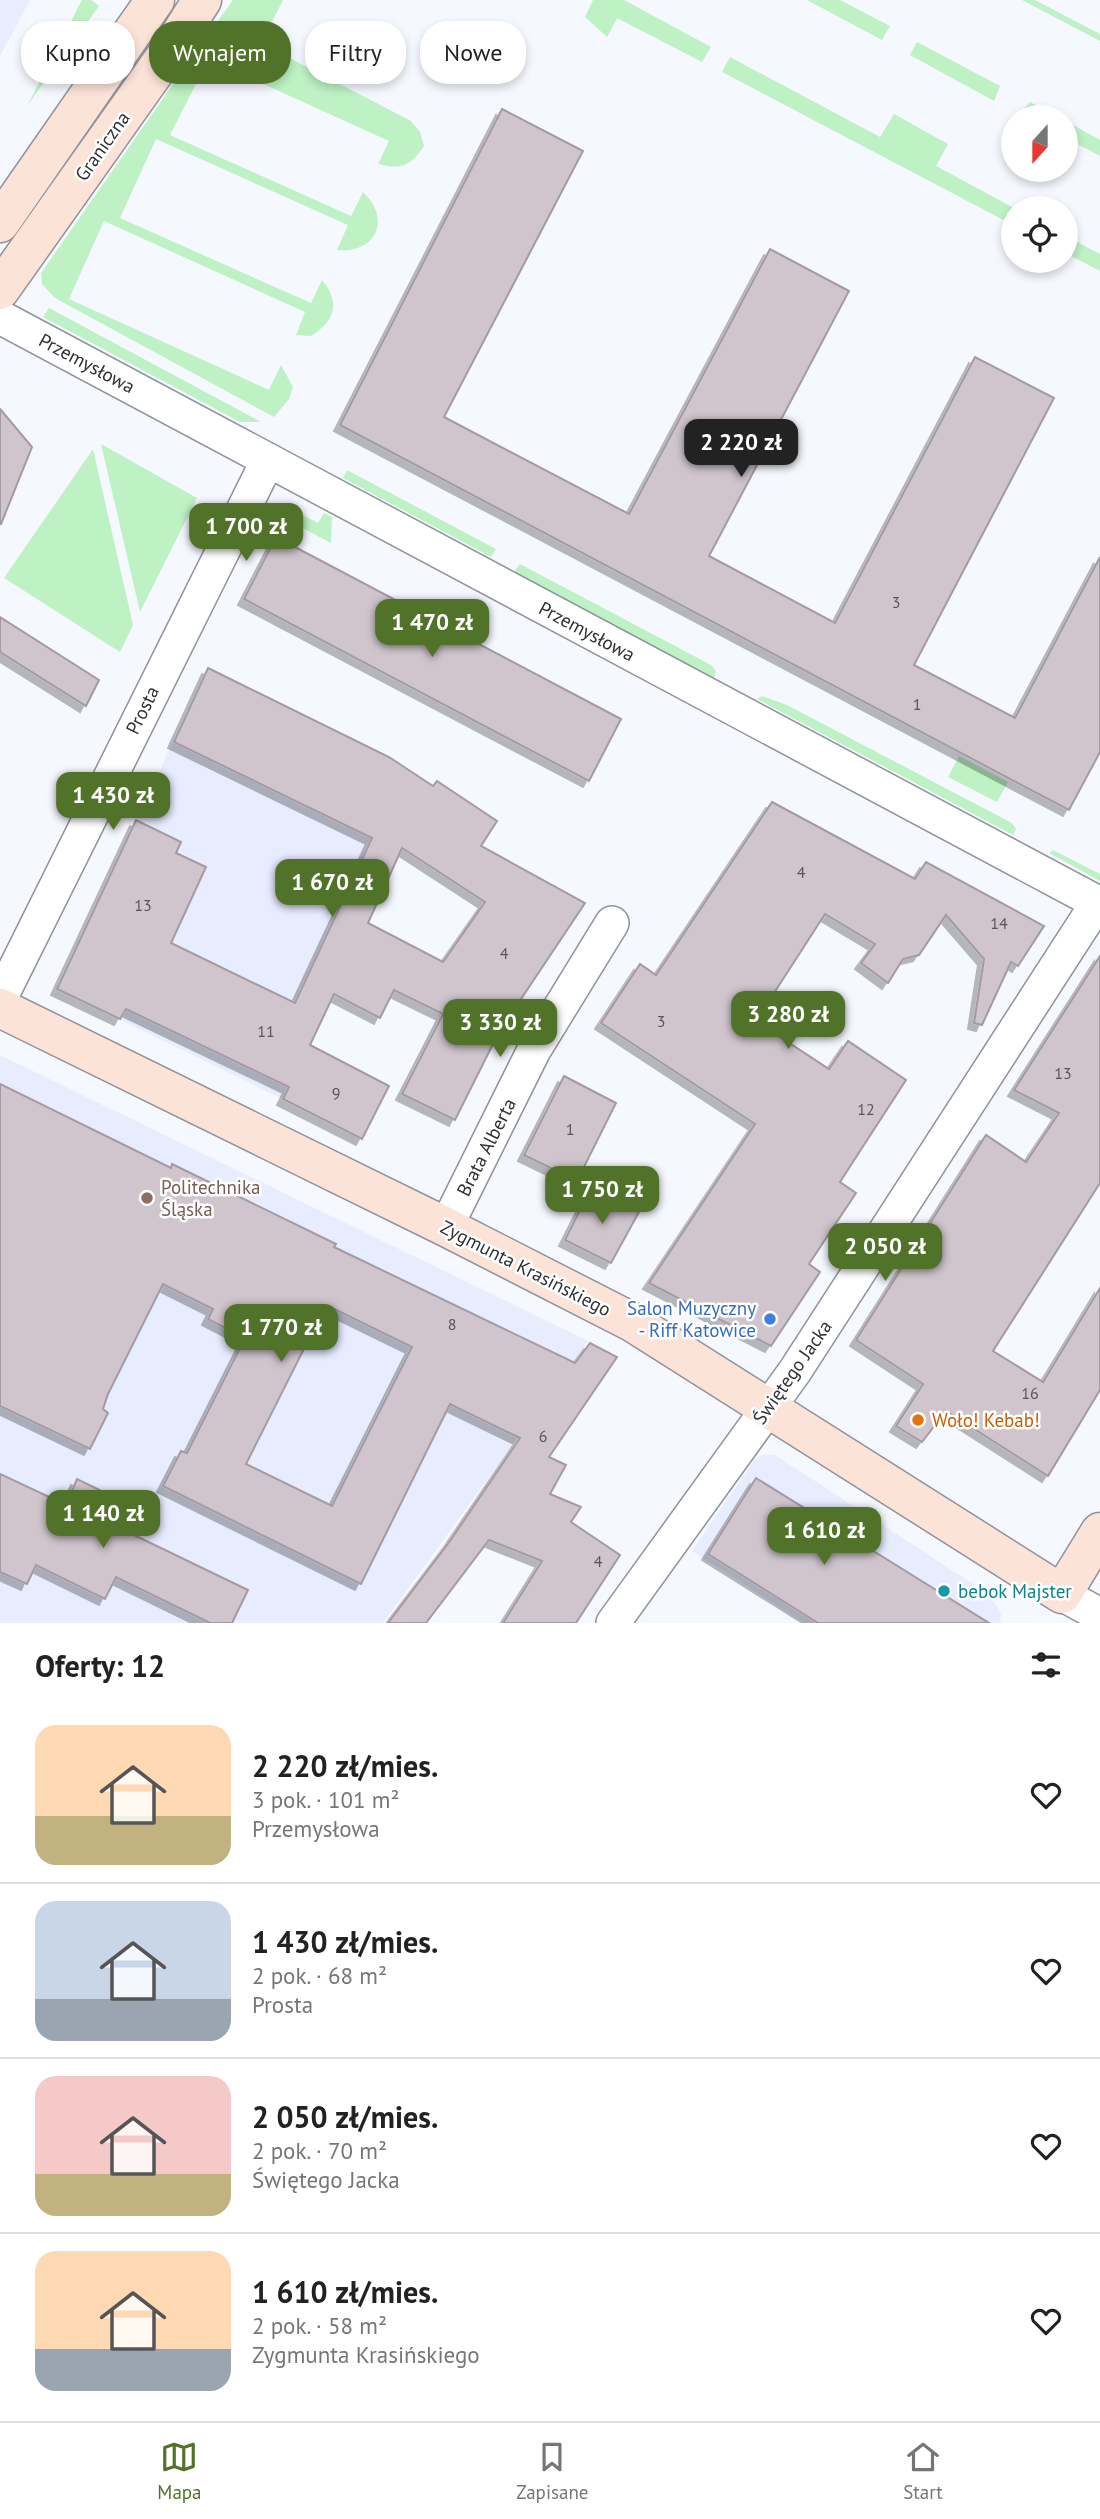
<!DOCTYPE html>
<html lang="pl">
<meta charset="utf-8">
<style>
body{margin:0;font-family:"PT Sans",sans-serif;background:#f2f2f2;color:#222;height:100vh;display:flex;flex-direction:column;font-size:26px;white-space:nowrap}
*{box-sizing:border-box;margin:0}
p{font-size:23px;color:#767676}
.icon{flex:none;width:38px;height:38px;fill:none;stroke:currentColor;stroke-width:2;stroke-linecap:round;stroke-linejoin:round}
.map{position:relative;height:1623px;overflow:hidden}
.details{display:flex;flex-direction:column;background:#fff;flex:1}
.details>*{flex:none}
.hud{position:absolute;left:21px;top:21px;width:700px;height:63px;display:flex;gap:14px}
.needle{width:46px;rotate:201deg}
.tools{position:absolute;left:1001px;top:105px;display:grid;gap:14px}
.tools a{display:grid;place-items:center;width:77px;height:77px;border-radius:50%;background:#fff;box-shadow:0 4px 10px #0003;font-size:35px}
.price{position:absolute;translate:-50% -60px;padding:0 16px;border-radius:14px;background:#517229;color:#fff;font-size:23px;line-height:46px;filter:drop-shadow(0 2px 4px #0008)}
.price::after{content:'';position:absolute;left:50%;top:42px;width:21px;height:16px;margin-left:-10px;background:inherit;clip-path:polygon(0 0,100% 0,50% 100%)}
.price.on{background:#222;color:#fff}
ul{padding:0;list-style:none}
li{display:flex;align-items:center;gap:21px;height:175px;padding:0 35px}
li+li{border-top:2px solid #e0e0e0}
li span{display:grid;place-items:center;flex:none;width:196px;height:140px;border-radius:21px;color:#555}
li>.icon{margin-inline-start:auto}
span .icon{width:84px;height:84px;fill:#fffc;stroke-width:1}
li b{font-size:30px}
h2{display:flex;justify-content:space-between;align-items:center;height:84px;padding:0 35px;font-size:30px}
.tag{padding:0 24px;border-radius:28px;background:#fff;box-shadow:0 4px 10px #0003;font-size:24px;line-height:63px}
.tag.on{background:#517229;color:#fff}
.tabs{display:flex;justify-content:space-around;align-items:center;height:98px;border-top:2px solid #e0e0e0;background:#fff;font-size:19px;color:#767676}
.tabs a{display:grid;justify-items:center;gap:4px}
.tabs .on{color:#517229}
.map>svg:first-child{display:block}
.built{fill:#e7ecfe}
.green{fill:#bef1c4}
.building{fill:#d0c5cd;stroke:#a49aa1;stroke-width:2;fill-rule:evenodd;filter:url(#shadow)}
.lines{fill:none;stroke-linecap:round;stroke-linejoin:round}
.street-casing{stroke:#8f929c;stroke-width:36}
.secondary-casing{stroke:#8f929c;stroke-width:41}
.street{stroke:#fff;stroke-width:33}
.secondary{stroke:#fce3d7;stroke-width:38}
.education-dot{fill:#8d6e63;stroke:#fff;stroke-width:2.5}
.shop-dot{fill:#3f7fe0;stroke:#fff;stroke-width:2.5}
.food-dot{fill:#e8710a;stroke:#fff;stroke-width:2.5}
.culture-dot{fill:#0f9aa8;stroke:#fff;stroke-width:2.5}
.labels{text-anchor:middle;stroke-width:5;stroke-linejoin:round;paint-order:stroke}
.number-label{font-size:16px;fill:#57555a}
.street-label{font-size:19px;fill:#2f3034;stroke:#fff}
.education-label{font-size:19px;fill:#785e54;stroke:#fff;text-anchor:start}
.shop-label{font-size:19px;fill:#366cbe;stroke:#fff;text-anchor:end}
.food-label{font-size:19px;fill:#c56008;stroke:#fff;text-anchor:start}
.culture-label{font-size:19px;fill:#0d838f;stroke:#fff;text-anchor:start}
</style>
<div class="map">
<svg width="1100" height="1623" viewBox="0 0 1100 1623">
<defs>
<filter id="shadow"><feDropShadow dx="-6" dy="6" stdDeviation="0" flood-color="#0004"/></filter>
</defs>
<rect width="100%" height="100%" fill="#f6f8ff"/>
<g class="built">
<polygon points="0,0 30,0 0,56"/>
<polygon points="188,710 396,813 382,842 401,852 283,1099 57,989"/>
<polygon points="0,1055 588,1341 383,1623 0,1623"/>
<polygon points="762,1455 775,1455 990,1595 1001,1614 1000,1623 804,1623 692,1551 755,1459"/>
</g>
<g class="green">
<polygon points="82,0 91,0 99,6 27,106"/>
<path d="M233 0H283L261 43 411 121 420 132 424 146C411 166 401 170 378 164L389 141 195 53Z"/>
<polygon points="593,0 624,0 711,47 702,62 617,18 607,37 585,17"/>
<polygon points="807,0 840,0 890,26 882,40"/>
<polygon points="1022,0 1035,0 1100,34 1100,41"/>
<polygon points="917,42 1000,86 994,101 910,55"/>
<polygon points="730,57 880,137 894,114 948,144 936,166 1014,208 1013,225 722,72"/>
<path d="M187 64 201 74 170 135 351 216 363 192C392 219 376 254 337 250L348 225 156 139 120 218 311 303 322 280C341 303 335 321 311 336L296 335 305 312 104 221 69 299 269 390 281 365 293 387 289 399 274 417 55 298 42 284 41 273Z"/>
<polygon points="1030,102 1058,117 1027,117 1020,113"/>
<polygon points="1066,121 1100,140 1100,156 1066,138"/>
<polygon points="1077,242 1100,254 1100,271 1069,255"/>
<polygon points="49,308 261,422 240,422 43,317"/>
<polygon points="101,444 197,498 140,612"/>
<polygon points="93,449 133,625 120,652 4,578"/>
<polygon points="347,470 496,549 491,557 343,478"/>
<polygon points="295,511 318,523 324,513 332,517 331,543 278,515"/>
<polygon points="520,564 711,665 716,671 714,678 518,576 515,570"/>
<polygon points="762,696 787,705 1012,823 1016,829 1013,835 757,699"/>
<polygon points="959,756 1008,782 997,802 948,777"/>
<polygon points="1053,850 1100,874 1100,881 1049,853"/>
</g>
<g class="building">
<polygon points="502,109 583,151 444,417 629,514 770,249 849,291 709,556 835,623 975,357 1054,398 914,665 1015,718 1100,557 1100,752 1069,810 340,425"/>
<polygon points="0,409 32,447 1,524 0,524"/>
<polygon points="276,537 621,719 589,781 244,599"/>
<polygon points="0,617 99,680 86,706 0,652"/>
<path d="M208 668 389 757 433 786 437 781 497 821 481 846 585 903 499 1032 455 1120 402 1094 443 1014 394 990 380 1018 334 994 310 1045 389 1086 362 1139 283 1099 289 1087 126 1009 120 1019 57 989 136 820 181 842 176 853 206 867 171 943 295 1003 372 838 174 742ZM402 848 485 902 443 962 368 923Z"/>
<polygon points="772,802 915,879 926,862 1044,926 1018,966 1011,962 982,1025 974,1023 984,959 946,915 919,955 903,959 888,983 861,963 875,944 825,914 756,1021 829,1069 848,1041 906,1080 840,1182 856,1193 809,1264 820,1272 771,1346 649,1283 755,1124 601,1023 640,964 656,975"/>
<polygon points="1100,956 1100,1183 993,1351 1043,1382 1100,1288 1100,1390 1048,1476 946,1411 922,1442 896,1426 923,1384 856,1340 986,1135 1026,1162 1059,1113 1014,1090"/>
<polygon points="564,1076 616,1103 577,1181 524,1155"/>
<path d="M0 1084 171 1168 172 1164 336 1244 334 1247 575 1363 590 1343 617 1357 549 1457 566 1465 550 1494 581 1507 571 1522 620 1555 576 1623H503L542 1561 489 1540 426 1623H388L450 1541 520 1438 450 1404 361 1584 163 1486 181 1451 187 1453 245 1338 208 1319 213 1309 163 1284 108 1394 103 1409 108 1413 90 1449 0 1406ZM326 1305 412 1347 332 1506 246 1464Z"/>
<polygon points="591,1188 639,1212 611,1263 565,1240"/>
<polygon points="0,1474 66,1505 77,1479 147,1513 136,1536 248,1590 232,1623 210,1623 116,1577 105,1599 36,1565 27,1584 0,1572"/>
<polygon points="756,1478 949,1598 989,1623 818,1623 708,1554"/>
</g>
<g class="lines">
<g class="street-casing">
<g id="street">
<polyline points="0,317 1100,904"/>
<polyline points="0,999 268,460"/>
<polyline points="446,1227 534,1050 612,923"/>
<polyline points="1062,1594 1100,1615"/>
<polyline points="613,1623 795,1371 1098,902"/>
</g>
</g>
<g class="secondary-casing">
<g id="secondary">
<polyline points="0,223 155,0"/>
<polyline points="0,290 175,43 202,0"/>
<polyline points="0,1008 446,1227 632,1322 1062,1594 1100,1532"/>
</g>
</g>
<use href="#street" class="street"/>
<use href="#secondary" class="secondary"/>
</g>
<circle class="education-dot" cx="147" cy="1198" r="7"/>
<circle class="shop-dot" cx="770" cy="1319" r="7"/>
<circle class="food-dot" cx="918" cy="1420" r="7"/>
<circle class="culture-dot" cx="944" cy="1591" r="7"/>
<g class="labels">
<g class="number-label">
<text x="896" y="608">3</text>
<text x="917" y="710">1</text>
<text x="801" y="878">4</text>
<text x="143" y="911">13</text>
<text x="999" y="929">14</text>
<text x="504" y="959">4</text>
<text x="661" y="1027">3</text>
<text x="266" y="1037">11</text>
<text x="1063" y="1079">13</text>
<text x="336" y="1099">9</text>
<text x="866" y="1115">12</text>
<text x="570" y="1135">1</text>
<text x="452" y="1330">8</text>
<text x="1030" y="1399">16</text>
<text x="543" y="1442">6</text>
<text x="598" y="1567">4</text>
</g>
<g class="street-label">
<text transform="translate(102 146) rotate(-55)" y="7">Graniczna</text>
<text transform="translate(87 363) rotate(28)" y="7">Przemysłowa</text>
<text transform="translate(587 631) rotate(28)" y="7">Przemysłowa</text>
<text transform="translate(142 710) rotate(-64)" y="7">Prosta</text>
<text transform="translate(486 1147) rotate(-63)" y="7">Brata Alberta</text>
<text transform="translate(526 1268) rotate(27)" y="7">Zygmunta Krasińskiego</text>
<text transform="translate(792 1372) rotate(-55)" y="7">Świętego Jacka</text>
</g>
<g class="education-label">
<text x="161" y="1194">Politechnika<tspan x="161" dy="22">Śląska</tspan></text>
</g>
<g class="shop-label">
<text x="756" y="1315">Salon Muzyczny<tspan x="756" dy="22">- Riff Katowice</tspan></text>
</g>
<g class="food-label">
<text x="932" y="1427">Woło! Kebab!</text>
</g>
<g class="culture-label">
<text x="958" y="1598">bebok Majster</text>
</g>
</g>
</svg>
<div class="tools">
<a><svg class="needle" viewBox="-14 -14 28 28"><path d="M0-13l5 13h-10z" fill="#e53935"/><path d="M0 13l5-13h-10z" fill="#767676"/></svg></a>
<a><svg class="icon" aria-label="locate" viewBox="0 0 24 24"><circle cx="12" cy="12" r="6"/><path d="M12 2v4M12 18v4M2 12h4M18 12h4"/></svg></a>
</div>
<b class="price on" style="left:741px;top:479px">2 220 zł</b>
<b class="price" style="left:246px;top:563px">1 700 zł</b>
<b class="price" style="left:432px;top:659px">1 470 zł</b>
<b class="price" style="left:113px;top:832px">1 430 zł</b>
<b class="price" style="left:332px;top:919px">1 670 zł</b>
<b class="price" style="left:788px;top:1051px">3 280 zł</b>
<b class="price" style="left:500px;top:1059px">3 330 zł</b>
<b class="price" style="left:602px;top:1226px">1 750 zł</b>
<b class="price" style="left:885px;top:1283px">2 050 zł</b>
<b class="price" style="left:281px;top:1364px">1 770 zł</b>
<b class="price" style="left:103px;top:1550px">1 140 zł</b>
<b class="price" style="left:824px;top:1567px">1 610 zł</b>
<div class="hud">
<a class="tag">Kupno</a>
<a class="tag on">Wynajem</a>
<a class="tag">Filtry</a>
<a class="tag">Nowe</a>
</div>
</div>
<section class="details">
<h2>Oferty: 12<svg class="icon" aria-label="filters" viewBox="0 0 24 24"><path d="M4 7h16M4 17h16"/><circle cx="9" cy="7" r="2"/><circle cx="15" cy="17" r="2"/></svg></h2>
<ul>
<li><span style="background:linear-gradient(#ffd9b3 65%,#c2b280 0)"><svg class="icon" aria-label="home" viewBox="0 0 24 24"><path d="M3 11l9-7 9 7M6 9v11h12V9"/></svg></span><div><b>2 220 zł/mies.</b><p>3 pok. · 101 m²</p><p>Przemysłowa</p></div><svg class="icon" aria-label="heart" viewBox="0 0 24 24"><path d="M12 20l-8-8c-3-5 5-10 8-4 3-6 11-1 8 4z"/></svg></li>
<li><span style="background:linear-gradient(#c9d6e8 70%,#9aa5b1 0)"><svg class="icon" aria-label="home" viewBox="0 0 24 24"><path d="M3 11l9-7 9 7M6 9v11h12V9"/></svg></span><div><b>1 430 zł/mies.</b><p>2 pok. · 68 m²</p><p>Prosta</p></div><svg class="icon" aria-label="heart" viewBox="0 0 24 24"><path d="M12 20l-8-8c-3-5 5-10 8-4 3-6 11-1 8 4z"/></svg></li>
<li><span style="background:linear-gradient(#f6c9c9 70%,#c2b280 0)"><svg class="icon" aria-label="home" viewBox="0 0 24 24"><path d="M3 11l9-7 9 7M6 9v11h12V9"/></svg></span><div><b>2 050 zł/mies.</b><p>2 pok. · 70 m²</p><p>Świętego Jacka</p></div><svg class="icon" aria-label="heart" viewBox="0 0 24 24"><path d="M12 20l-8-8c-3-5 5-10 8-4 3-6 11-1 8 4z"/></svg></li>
<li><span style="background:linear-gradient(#ffd9b3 70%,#9aa5b1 0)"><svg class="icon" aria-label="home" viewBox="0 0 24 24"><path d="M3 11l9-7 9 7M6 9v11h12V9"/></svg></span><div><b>1 610 zł/mies.</b><p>2 pok. · 58 m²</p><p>Zygmunta Krasińskiego</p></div><svg class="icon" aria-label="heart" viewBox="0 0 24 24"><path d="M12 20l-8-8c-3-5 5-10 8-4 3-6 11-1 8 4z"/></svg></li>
</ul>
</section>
<nav class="tabs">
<a class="on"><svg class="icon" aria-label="map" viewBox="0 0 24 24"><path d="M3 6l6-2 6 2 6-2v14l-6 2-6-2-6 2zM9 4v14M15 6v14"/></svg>Mapa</a>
<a><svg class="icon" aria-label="saved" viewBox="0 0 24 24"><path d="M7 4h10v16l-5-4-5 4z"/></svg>Zapisane</a>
<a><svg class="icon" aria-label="home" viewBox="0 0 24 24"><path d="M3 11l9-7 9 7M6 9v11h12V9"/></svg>Start</a>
</nav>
